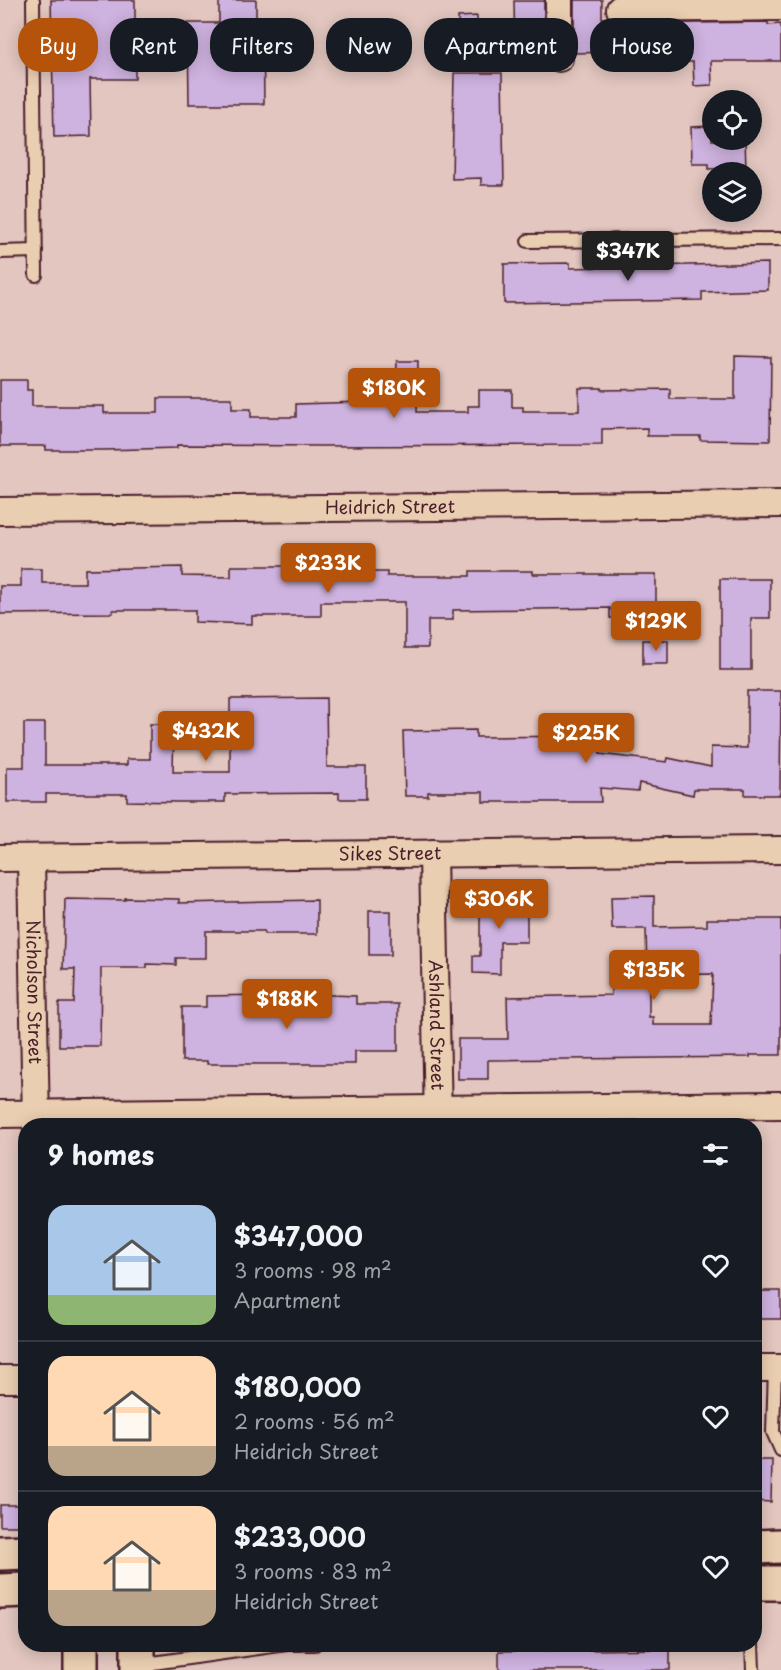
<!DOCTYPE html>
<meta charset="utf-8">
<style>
body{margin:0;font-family:"Playpen Sans",sans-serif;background:#20242c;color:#f1f3f6;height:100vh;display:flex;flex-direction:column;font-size:22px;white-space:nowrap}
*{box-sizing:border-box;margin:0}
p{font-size:20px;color:#9ea1a6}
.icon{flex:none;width:33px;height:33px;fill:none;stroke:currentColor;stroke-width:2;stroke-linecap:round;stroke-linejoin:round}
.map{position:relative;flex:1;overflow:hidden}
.details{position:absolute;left:18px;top:1118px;width:744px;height:534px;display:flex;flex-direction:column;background:#171b24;border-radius:24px;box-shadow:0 3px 15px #0003}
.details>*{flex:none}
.top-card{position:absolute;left:18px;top:18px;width:746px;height:54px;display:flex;gap:12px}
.tools{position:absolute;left:702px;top:90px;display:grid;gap:12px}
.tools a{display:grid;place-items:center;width:60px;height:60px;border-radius:50%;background:#171b24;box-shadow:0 3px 15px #0003;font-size:30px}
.price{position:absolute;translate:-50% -51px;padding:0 14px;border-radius:6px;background:#b45309;color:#fff;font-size:20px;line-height:39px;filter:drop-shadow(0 2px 3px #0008)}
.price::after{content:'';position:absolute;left:50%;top:36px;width:18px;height:14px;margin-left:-9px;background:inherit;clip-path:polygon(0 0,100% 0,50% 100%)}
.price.active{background:#222;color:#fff}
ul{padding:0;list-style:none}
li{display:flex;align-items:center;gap:18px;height:150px;padding:0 30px}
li+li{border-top:2px solid #363941}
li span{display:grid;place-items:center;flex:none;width:168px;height:120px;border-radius:18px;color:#555}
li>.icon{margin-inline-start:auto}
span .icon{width:72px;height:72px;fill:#fffc;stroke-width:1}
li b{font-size:26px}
h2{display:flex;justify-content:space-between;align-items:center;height:72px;padding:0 30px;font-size:26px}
.pill{padding:0 21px;border-radius:24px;background:#171b24;box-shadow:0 3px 15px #0003;font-size:21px;line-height:54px}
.pill.active{background:#b45309;color:#fff}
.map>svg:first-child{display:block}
.building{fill:#ceb2df;stroke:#4a1f2b;stroke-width:1.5}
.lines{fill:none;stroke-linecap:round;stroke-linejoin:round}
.lane-casing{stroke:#4a1f2b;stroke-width:16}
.street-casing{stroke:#4a1f2b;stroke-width:30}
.secondary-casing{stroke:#4a1f2b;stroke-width:38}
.lane{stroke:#eaceb1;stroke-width:12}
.street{stroke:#eaceb1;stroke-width:26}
.secondary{stroke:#eaceb1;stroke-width:33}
.labels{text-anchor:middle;stroke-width:5;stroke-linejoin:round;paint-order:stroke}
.street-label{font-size:18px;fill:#4a1f2b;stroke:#eaceb1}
</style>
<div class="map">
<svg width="781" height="1670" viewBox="0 0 781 1670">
<rect width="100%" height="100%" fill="#e2c6bf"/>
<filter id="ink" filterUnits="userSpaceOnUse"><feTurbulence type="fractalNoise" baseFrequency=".0167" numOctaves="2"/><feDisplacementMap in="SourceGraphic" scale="12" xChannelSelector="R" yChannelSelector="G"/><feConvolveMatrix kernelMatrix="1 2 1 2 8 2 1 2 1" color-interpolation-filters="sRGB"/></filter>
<g filter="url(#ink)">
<g class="building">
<polygon points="51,0 135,0 135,79 90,79 91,136 54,137"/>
<polygon points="219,0 256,0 256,23 263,23 264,104 189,104 188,23 219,23"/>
<polygon points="574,0 602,0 602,18 608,18 613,22 620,24 768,22 768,25 781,24 781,61 711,61 712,85 694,86 693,62 613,62 613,52 574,53"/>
<polygon points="514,1 544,1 544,52 515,53"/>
<polygon points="477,16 477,35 459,35 458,17"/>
<polygon points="454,73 502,73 504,185 481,185 481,178 452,179"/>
<polygon points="712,126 712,140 745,140 746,168 709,169 709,164 692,164 691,127"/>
<polygon points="570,263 570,268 768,263 768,290 702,292 702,300 504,303 504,264"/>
<polygon points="735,356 771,357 770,441 700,440 700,436 647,436 647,428 602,429 602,445 321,446 177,445 177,448 104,450 46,450 46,446 0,446 0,380 27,380 27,390 32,390 32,406 104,406 104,413 158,413 158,398 232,398 232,409 251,409 251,417 296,417 296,404 396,401 397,361 418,361 417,412 468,412 468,406 479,406 479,390 512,390 512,407 523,407 523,411 579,411 579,388 602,388 602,390 670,389 670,399 735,399"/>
<polygon points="231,566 321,566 321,572 387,572 387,576 470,576 470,571 533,571 533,574 656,574 656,618 610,618 610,608 453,610 453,620 428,620 428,648 405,648 405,602 321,602 321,616 252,616 252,624 195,622 195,610 113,610 113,613 0,614 0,586 21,586 21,569 42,569 42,583 85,583 85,569 182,567 182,576 231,577"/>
<polygon points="720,579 770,579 770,618 751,618 751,670 720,670"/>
<rect x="643" y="640" width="25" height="24"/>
<polygon points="747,691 781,691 780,795 745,795 745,789 694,789 693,795 639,783 638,791 600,788 601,802 483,802 483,792 428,792 428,796 405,796 403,731 476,730 476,737 600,736 600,754 667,762 668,758 711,767 711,747 747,748"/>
<polygon points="326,698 327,767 366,767 366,799 339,799 339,793 225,794 225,802 179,802 127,801 127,794 46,794 46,802 7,802 7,767 24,767 24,723 45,723 45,765 127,765 127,759 150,759 150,724 174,724 173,772 230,772 230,699"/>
<polygon points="654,896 654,927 707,926 707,919 781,919 781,1055 750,1055 750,1057 488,1060 488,1079 458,1079 458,1039 508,1039 507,997 611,995 611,980 649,980 649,1017 653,1017 653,1025 711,1025 713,974 647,975 646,929 612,929 611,897"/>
<polygon points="480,897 527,897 527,942 500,942 500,974 473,973 473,956 480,956"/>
<polygon points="125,898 179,899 179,903 317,900 317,934 264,934 264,931 206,931 206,958 176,958 176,965 147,964 147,968 101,968 100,1046 59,1046 59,1003 74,1003 75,969 63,969 65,899 125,900"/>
<rect x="369" y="911" width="22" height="44"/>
<polygon points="308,994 356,996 356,1004 398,1004 398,1051 355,1051 355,1064 207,1064 207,1061 182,1061 182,1007 206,1007 206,996"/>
<rect x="754" y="1291" width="27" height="28"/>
<polygon points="754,1460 772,1460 771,1502 754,1501"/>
<rect x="0" y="1505" width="26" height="21"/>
<polygon points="670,1649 670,1670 499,1670 499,1651"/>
</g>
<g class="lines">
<g class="lane-casing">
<g id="lane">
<polyline points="33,0 36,275"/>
<polyline points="528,241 781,239"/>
<polyline points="0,252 36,251"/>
<polyline points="775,1368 773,1432 781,1450"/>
<polyline points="752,1644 753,1670"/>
<polyline points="139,1665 287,1644 315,1644"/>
</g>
</g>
<g class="street-casing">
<g id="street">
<polyline points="620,9 781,7"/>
<polyline points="559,58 559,0"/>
<path id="s1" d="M0 511 781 504"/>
<path id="s2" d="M433 853 438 1125"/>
<path id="s3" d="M0 858 781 850"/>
<path id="s4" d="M31 858 36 1125"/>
<polyline points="0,1114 781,1105"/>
<polyline points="754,1368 781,1368"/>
<polyline points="0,1379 26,1379"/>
</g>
</g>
<g class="secondary-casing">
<g id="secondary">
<polyline points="754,1547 781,1546"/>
<polyline points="0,1553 26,1552"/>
<polyline points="754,1583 781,1583"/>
<polyline points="0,1591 26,1590"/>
<polyline points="81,1644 81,1670"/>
<polyline points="138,1644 138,1670"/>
</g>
</g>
<use href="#lane" class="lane"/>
<use href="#street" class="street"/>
<use href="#secondary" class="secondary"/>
</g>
</g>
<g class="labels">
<g class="street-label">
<text dy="6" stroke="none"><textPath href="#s1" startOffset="390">Heidrich Street</textPath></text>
<text dy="6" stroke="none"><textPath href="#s3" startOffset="390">Sikes Street</textPath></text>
<text dy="6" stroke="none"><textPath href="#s4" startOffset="134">Nicholson Street</textPath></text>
<text dy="6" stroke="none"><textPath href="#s2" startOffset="172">Ashland Street</textPath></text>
</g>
</g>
</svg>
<div class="tools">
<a><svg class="icon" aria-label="locate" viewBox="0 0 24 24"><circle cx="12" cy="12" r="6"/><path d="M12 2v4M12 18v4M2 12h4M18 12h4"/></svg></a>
<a><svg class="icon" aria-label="layers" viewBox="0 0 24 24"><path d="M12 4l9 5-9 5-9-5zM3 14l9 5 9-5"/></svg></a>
</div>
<b class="price active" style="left:628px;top:282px">$347K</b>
<b class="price" style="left:394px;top:419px">$180K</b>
<b class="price" style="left:328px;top:594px">$233K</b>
<b class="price" style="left:656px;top:652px">$129K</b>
<b class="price" style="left:206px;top:762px">$432K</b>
<b class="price" style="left:586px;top:764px">$225K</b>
<b class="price" style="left:499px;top:930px">$306K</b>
<b class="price" style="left:654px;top:1001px">$135K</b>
<b class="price" style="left:287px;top:1030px">$188K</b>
<div class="top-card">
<a class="pill active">Buy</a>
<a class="pill">Rent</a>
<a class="pill">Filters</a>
<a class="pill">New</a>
<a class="pill">Apartment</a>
<a class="pill">House</a>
</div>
<section class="details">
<h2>9 homes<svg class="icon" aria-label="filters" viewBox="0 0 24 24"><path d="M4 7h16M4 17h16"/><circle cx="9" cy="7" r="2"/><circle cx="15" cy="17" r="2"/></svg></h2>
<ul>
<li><span style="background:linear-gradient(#a9c7e8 75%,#8fb573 0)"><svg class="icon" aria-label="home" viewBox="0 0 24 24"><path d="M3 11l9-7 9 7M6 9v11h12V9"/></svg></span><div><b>$347,000</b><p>3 rooms · 98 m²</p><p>Apartment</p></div><svg class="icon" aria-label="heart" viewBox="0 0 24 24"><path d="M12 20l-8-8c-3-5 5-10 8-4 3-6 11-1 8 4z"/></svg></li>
<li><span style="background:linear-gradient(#ffd9b3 75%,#b9a48a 0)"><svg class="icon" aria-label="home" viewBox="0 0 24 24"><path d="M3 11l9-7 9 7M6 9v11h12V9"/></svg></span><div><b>$180,000</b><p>2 rooms · 56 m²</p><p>Heidrich Street</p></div><svg class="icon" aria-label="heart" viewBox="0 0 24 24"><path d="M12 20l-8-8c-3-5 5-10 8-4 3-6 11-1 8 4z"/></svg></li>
<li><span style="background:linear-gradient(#ffd9b3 70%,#b9a48a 0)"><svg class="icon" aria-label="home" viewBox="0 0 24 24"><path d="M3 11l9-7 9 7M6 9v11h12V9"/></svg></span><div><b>$233,000</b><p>3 rooms · 83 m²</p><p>Heidrich Street</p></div><svg class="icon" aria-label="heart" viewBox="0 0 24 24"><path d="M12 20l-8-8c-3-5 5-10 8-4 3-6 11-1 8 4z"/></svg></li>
</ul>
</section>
</div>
